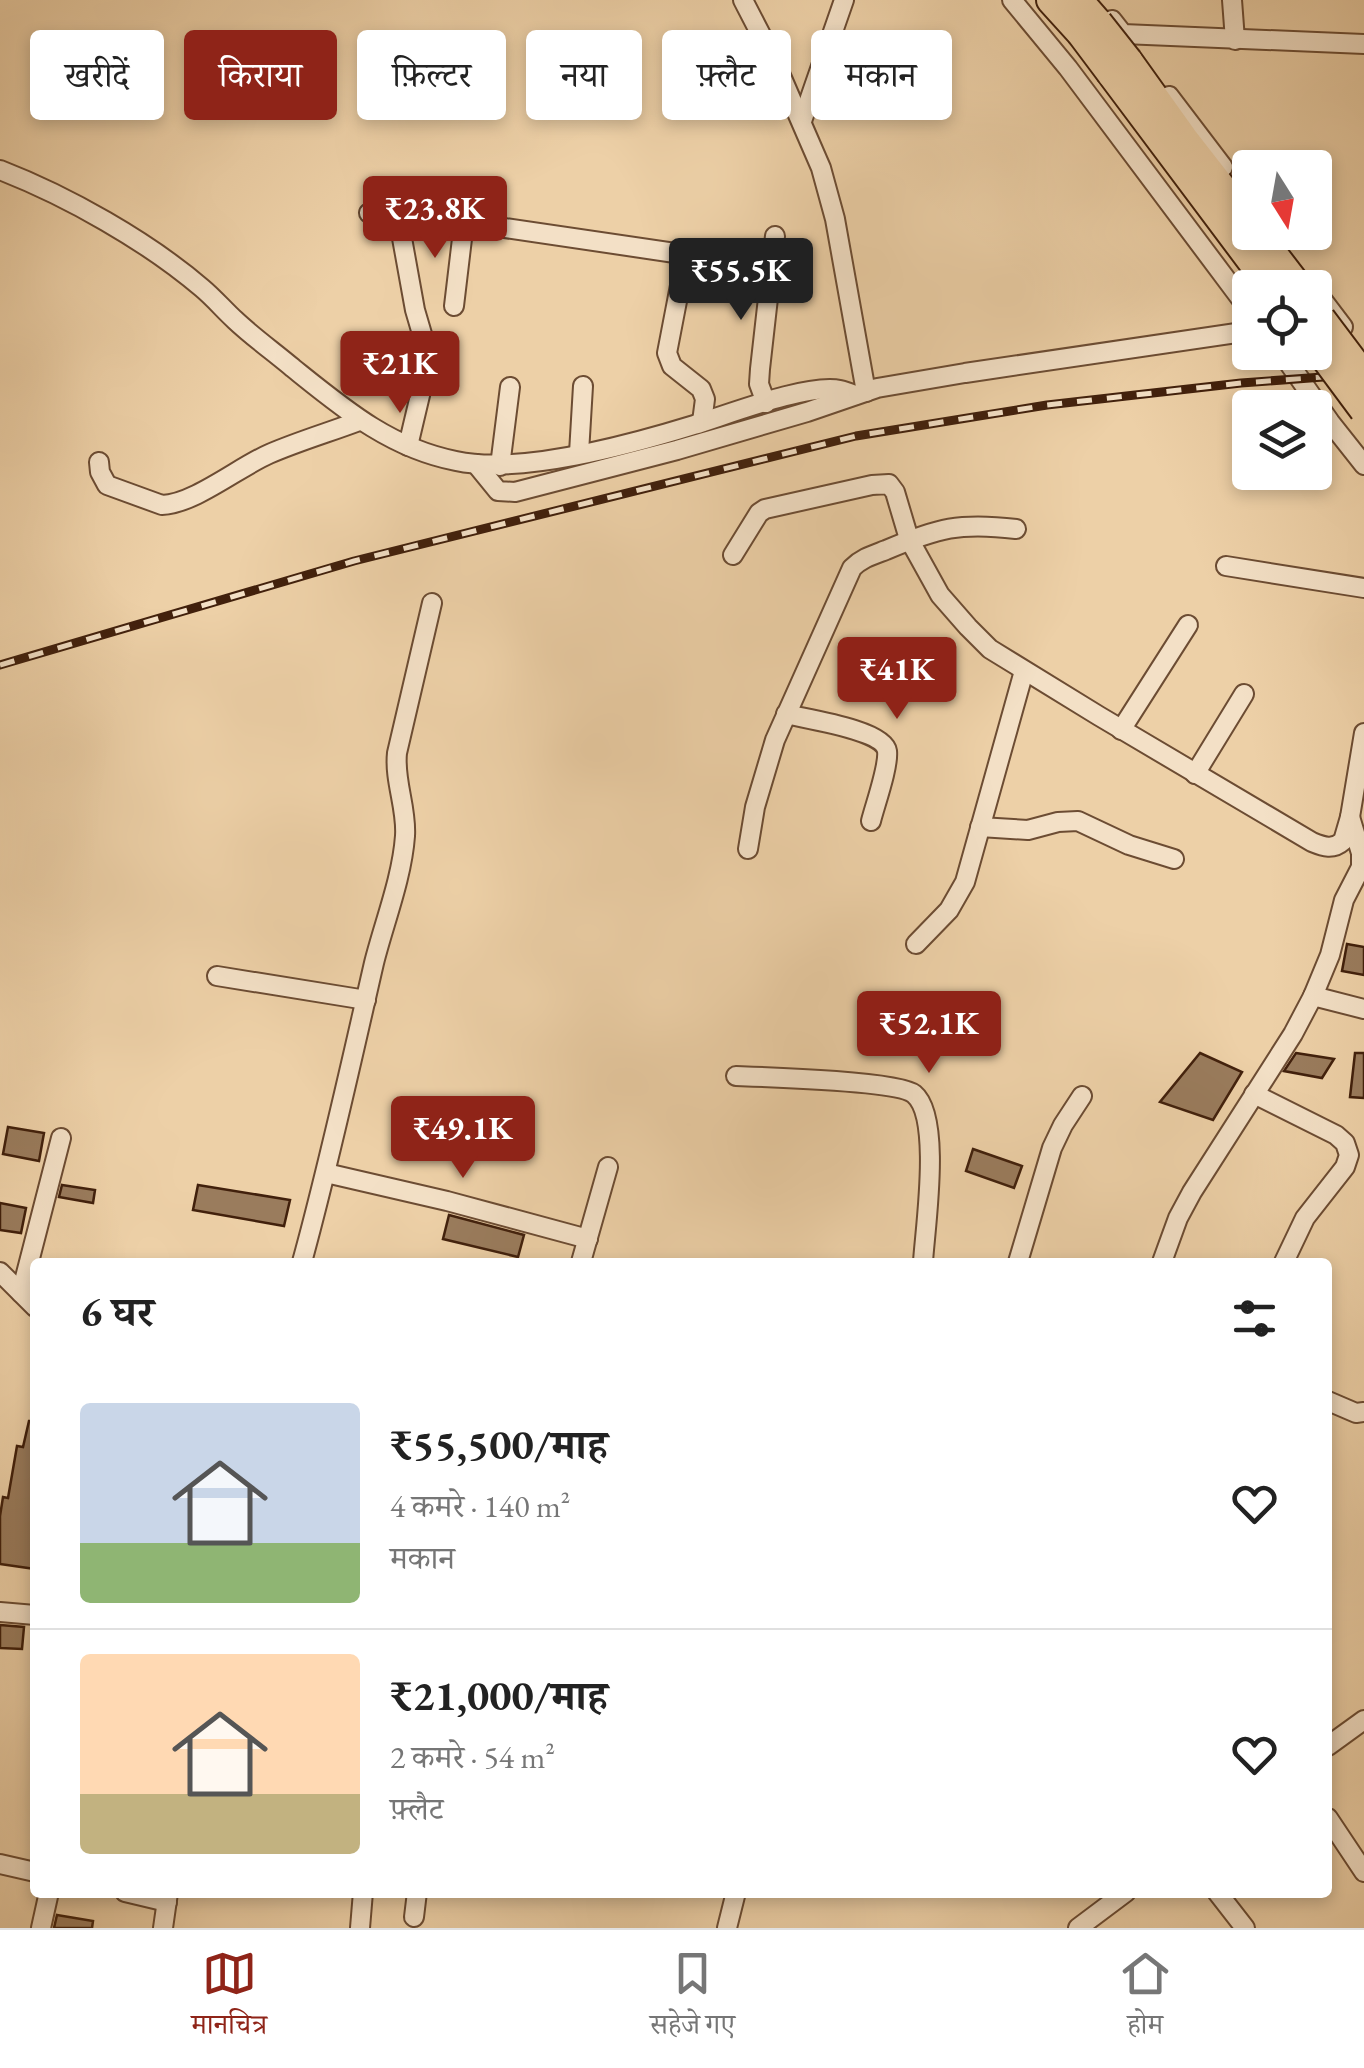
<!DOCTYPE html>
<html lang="hi">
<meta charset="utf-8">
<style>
body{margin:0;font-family:"EB Garamond","Noto Serif Devanagari",serif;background:#f2f2f2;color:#222;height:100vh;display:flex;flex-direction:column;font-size:38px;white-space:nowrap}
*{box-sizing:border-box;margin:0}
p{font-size:32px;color:#767676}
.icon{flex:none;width:55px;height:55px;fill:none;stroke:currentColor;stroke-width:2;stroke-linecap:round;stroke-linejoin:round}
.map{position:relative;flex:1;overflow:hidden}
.drawer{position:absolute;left:30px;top:1258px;width:1302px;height:640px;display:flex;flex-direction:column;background:#fff;border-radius:10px;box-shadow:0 5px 15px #0003}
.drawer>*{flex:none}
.guide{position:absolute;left:30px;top:30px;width:1305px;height:90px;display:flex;gap:20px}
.needle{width:65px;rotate:169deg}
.tools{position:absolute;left:1232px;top:150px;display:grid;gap:20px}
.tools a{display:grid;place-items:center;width:100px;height:100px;border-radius:10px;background:#fff;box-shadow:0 5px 15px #0003;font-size:50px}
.price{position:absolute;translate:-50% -85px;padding:0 22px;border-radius:10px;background:#8f2418;color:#fff;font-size:32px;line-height:65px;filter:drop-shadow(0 2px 5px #0008)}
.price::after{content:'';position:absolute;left:50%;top:60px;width:30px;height:22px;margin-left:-15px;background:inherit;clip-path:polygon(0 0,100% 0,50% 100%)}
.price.on{background:#222;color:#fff}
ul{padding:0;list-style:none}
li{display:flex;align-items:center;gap:30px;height:250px;padding:0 50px}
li+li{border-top:2px solid #e0e0e0}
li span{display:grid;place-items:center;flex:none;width:280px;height:200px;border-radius:10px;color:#555}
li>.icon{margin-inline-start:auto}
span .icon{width:120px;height:120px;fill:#fffc;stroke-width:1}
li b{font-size:42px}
h2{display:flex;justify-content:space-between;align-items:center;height:120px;padding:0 50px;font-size:42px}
.tag{padding:0 35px;border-radius:10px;background:#fff;box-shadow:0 5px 15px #0003;font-size:35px;line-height:90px}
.tag.on{background:#8f2418;color:#fff}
.menu{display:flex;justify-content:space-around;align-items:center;height:140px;border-top:2px solid #e0e0e0;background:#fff;font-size:28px;color:#767676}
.menu a{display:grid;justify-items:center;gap:5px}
.menu .on{color:#8f2418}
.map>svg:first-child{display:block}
.building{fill:#9a7c5d;stroke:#41200c;stroke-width:2.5}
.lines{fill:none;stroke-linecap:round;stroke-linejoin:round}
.minor-casing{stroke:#6c4c33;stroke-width:22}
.highway-casing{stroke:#41200c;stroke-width:32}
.minor{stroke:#f3e0c6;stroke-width:18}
.highway{stroke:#edd0a7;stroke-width:28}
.rail-casing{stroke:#41200c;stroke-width:9}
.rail{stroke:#f3e0c6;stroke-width:5;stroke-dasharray:15;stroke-linecap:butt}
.highway-bridge-casing{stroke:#41200c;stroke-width:32;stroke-linecap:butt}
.highway-bridge{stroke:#edd0a7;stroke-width:28}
</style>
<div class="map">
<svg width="1364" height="1928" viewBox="0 0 1364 1928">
<rect width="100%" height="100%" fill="#edd0a7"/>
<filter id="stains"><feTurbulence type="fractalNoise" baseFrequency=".002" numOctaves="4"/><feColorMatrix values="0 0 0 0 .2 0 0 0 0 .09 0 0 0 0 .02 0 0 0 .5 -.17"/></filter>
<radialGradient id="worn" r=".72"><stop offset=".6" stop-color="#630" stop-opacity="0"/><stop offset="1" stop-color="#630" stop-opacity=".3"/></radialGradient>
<g class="building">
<polygon points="1347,944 1364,947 1364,975 1342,971"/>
<polygon points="1200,1053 1242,1072 1213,1120 1160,1102"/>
<polygon points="1296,1053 1334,1059 1322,1078 1284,1071"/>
<polygon points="1355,1053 1364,1053 1364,1098 1350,1097"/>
<polygon points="8,1127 44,1133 39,1161 3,1154"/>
<polygon points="426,1127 468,1140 461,1162 420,1150"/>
<polygon points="973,1149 1022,1166 1014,1188 966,1171"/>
<polygon points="62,1185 95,1190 93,1203 59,1197"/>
<polygon points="198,1185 290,1200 284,1226 193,1210"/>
<polygon points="0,1203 26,1208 21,1233 0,1230"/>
<polygon points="449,1215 524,1235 518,1257 443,1239"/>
<polygon points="29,1421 35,1421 35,1525 32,1550 35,1550 35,1569 0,1564 0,1516 3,1497 8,1498 17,1446 23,1447"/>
<polygon points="0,1625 24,1627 22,1649 0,1648"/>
<polygon points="57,1915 93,1921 92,1928 54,1928"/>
</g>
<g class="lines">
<g class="minor-casing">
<g id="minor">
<polyline points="743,0 775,62 821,168 835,219 866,392"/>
<polyline points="1012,0 1068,68 1250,311"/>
<polyline points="1232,0 1235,40"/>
<polyline points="1112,20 1123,34 1364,44"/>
<polyline points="1169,96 1223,167"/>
<polyline points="802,121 844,0"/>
<path d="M0 170C67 196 147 241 202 288 214 298 224 310 235 320 253 337 274 352 293 368 344 409 390 448 456 461 521 475 629 445 694 425 727 415 808 383 840 390 845 391 850 393 855 395"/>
<polyline points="369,213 464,222 675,253 680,257 683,270 667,353 672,366 701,389 705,399 702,422"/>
<polyline points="398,216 415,310 427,351 426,370 408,446"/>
<polyline points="1315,290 1343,327"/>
<polyline points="454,306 464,222"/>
<polyline points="1281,352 1330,422 1364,465"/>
<polyline points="766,403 759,384 760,369 775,236"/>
<polyline points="579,453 583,386"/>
<path d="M99 462 100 472 107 485 162 505C194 504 239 467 269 454 299 441 330 432 359 421"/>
<polyline points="476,464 498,491 515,492 677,450 807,412 877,388 965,373 1250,331"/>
<polyline points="500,466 510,387"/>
<path d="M733 555 759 513 765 509 872 485 889 484 895 492 909 539 940 595 968 627 990 649 1099 716 1312 842C1324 847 1333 850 1343 841L1350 817 1364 733"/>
<polyline points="1226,566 1364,588"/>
<path d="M786 714C806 719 884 730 887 751 889 766 875 805 871 821"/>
<polyline points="1121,730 1188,625"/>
<polyline points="1195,774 1244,694"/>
<polyline points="980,827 1028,830 1058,822 1078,821 1129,845 1174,859"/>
<path d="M748 849 755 807 775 740 852 568C862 558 873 555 886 550 938 528 960 522 1016 529"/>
<polyline points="916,944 949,910 965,882 1024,671"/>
<polyline points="217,976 366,1000"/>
<polyline points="1313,996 1364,1009"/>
<path d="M736 1076C763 1077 898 1081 914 1094 942 1117 925 1228 923 1262"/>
<polyline points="1254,1094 1336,1135 1345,1143 1349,1155 1345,1167 1305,1218 1284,1262"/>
<polyline points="326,1173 447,1201 588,1239"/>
<path d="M302 1262C329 1164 351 1063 374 963 384 923 402 878 405 836 407 808 394 781 397 753L432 603"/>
<polyline points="581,1262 608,1167"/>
<polyline points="1018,1262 1052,1148 1063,1125 1082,1096"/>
<polyline points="1162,1262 1178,1218 1192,1192 1293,1034 1313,996 1330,955 1344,900 1361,867 1361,853 1350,817"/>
<polyline points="0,1272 35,1307"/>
<polyline points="21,1293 61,1138"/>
<polyline points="1328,1401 1356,1413 1364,1412"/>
<polyline points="0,1612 35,1615"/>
<polyline points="1328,1746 1364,1720"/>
<polyline points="1328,1818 1364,1872"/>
<polyline points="0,1864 35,1872"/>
<polyline points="125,1892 167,1902"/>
<polyline points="1217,1892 1245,1928"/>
<polyline points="414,1917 417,1892"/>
<polyline points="41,1928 49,1892"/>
<polyline points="163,1928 168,1893"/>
<polyline points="360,1928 363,1892"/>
<polyline points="727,1928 736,1892"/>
<polyline points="1078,1928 1126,1892"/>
</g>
</g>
<g class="highway-casing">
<g id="highway">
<polyline points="1051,0 1081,33"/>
<polyline points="1078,0 1098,23"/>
<polyline points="1128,61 1183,138 1250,224"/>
<polyline points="1111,73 1272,288"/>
<polyline points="1256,232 1299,288"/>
</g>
</g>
<use href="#minor" class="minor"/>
<use href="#highway" class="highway"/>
<g class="rail-casing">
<polyline id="rail" points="0,665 354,561 856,436 1047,405 1241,383 1364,374"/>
</g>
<use href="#rail" class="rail"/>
<g class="highway-bridge-casing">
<g id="highway-bridge">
<polyline points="1098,23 1128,61"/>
<polyline points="1081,33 1111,73"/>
<polyline points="1321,319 1364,376"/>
<polyline points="1315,344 1364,410"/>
</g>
</g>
<use href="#highway-bridge" class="highway-bridge"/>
</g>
<rect width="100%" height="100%" filter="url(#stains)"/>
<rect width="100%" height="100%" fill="url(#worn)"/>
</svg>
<div class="tools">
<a><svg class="needle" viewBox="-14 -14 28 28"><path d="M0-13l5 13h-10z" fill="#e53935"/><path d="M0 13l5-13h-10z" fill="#767676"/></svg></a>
<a><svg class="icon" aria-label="locate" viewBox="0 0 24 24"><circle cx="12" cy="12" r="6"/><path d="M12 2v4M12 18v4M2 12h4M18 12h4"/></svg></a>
<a><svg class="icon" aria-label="layers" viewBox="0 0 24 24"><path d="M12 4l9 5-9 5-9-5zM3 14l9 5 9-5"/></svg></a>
</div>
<b class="price" style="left:435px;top:261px">₹23.8K</b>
<b class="price on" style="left:741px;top:323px">₹55.5K</b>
<b class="price" style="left:400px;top:416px">₹21K</b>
<b class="price" style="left:897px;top:722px">₹41K</b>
<b class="price" style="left:929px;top:1076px">₹52.1K</b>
<b class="price" style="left:463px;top:1181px">₹49.1K</b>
<div class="guide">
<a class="tag">खरीदें</a>
<a class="tag on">किराया</a>
<a class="tag">फ़िल्टर</a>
<a class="tag">नया</a>
<a class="tag">फ़्लैट</a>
<a class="tag">मकान</a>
</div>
<section class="drawer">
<h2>6 घर<svg class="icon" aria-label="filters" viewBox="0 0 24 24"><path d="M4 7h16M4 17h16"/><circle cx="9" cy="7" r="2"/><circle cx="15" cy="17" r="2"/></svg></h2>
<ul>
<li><span style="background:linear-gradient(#c9d6e8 70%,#8fb573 0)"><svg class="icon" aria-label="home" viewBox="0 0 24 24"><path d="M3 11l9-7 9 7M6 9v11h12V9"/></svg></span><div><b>₹55,500/माह</b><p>4 कमरे · 140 m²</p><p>मकान</p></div><svg class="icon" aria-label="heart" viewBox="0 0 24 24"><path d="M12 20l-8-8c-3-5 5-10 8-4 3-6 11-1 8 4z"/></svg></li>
<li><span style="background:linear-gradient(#ffd9b3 70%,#c2b280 0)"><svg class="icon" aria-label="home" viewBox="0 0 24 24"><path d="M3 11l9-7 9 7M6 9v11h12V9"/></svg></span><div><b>₹21,000/माह</b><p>2 कमरे · 54 m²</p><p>फ़्लैट</p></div><svg class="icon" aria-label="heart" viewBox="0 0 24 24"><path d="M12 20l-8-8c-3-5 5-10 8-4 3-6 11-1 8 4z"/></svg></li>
</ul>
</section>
</div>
<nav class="menu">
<a class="on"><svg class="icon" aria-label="map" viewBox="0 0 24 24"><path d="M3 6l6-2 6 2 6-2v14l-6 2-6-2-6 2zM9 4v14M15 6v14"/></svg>मानचित्र</a>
<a><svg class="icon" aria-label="saved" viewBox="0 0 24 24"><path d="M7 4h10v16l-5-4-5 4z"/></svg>सहेजे गए</a>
<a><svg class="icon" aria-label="home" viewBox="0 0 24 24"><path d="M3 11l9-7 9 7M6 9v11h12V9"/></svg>होम</a>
</nav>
